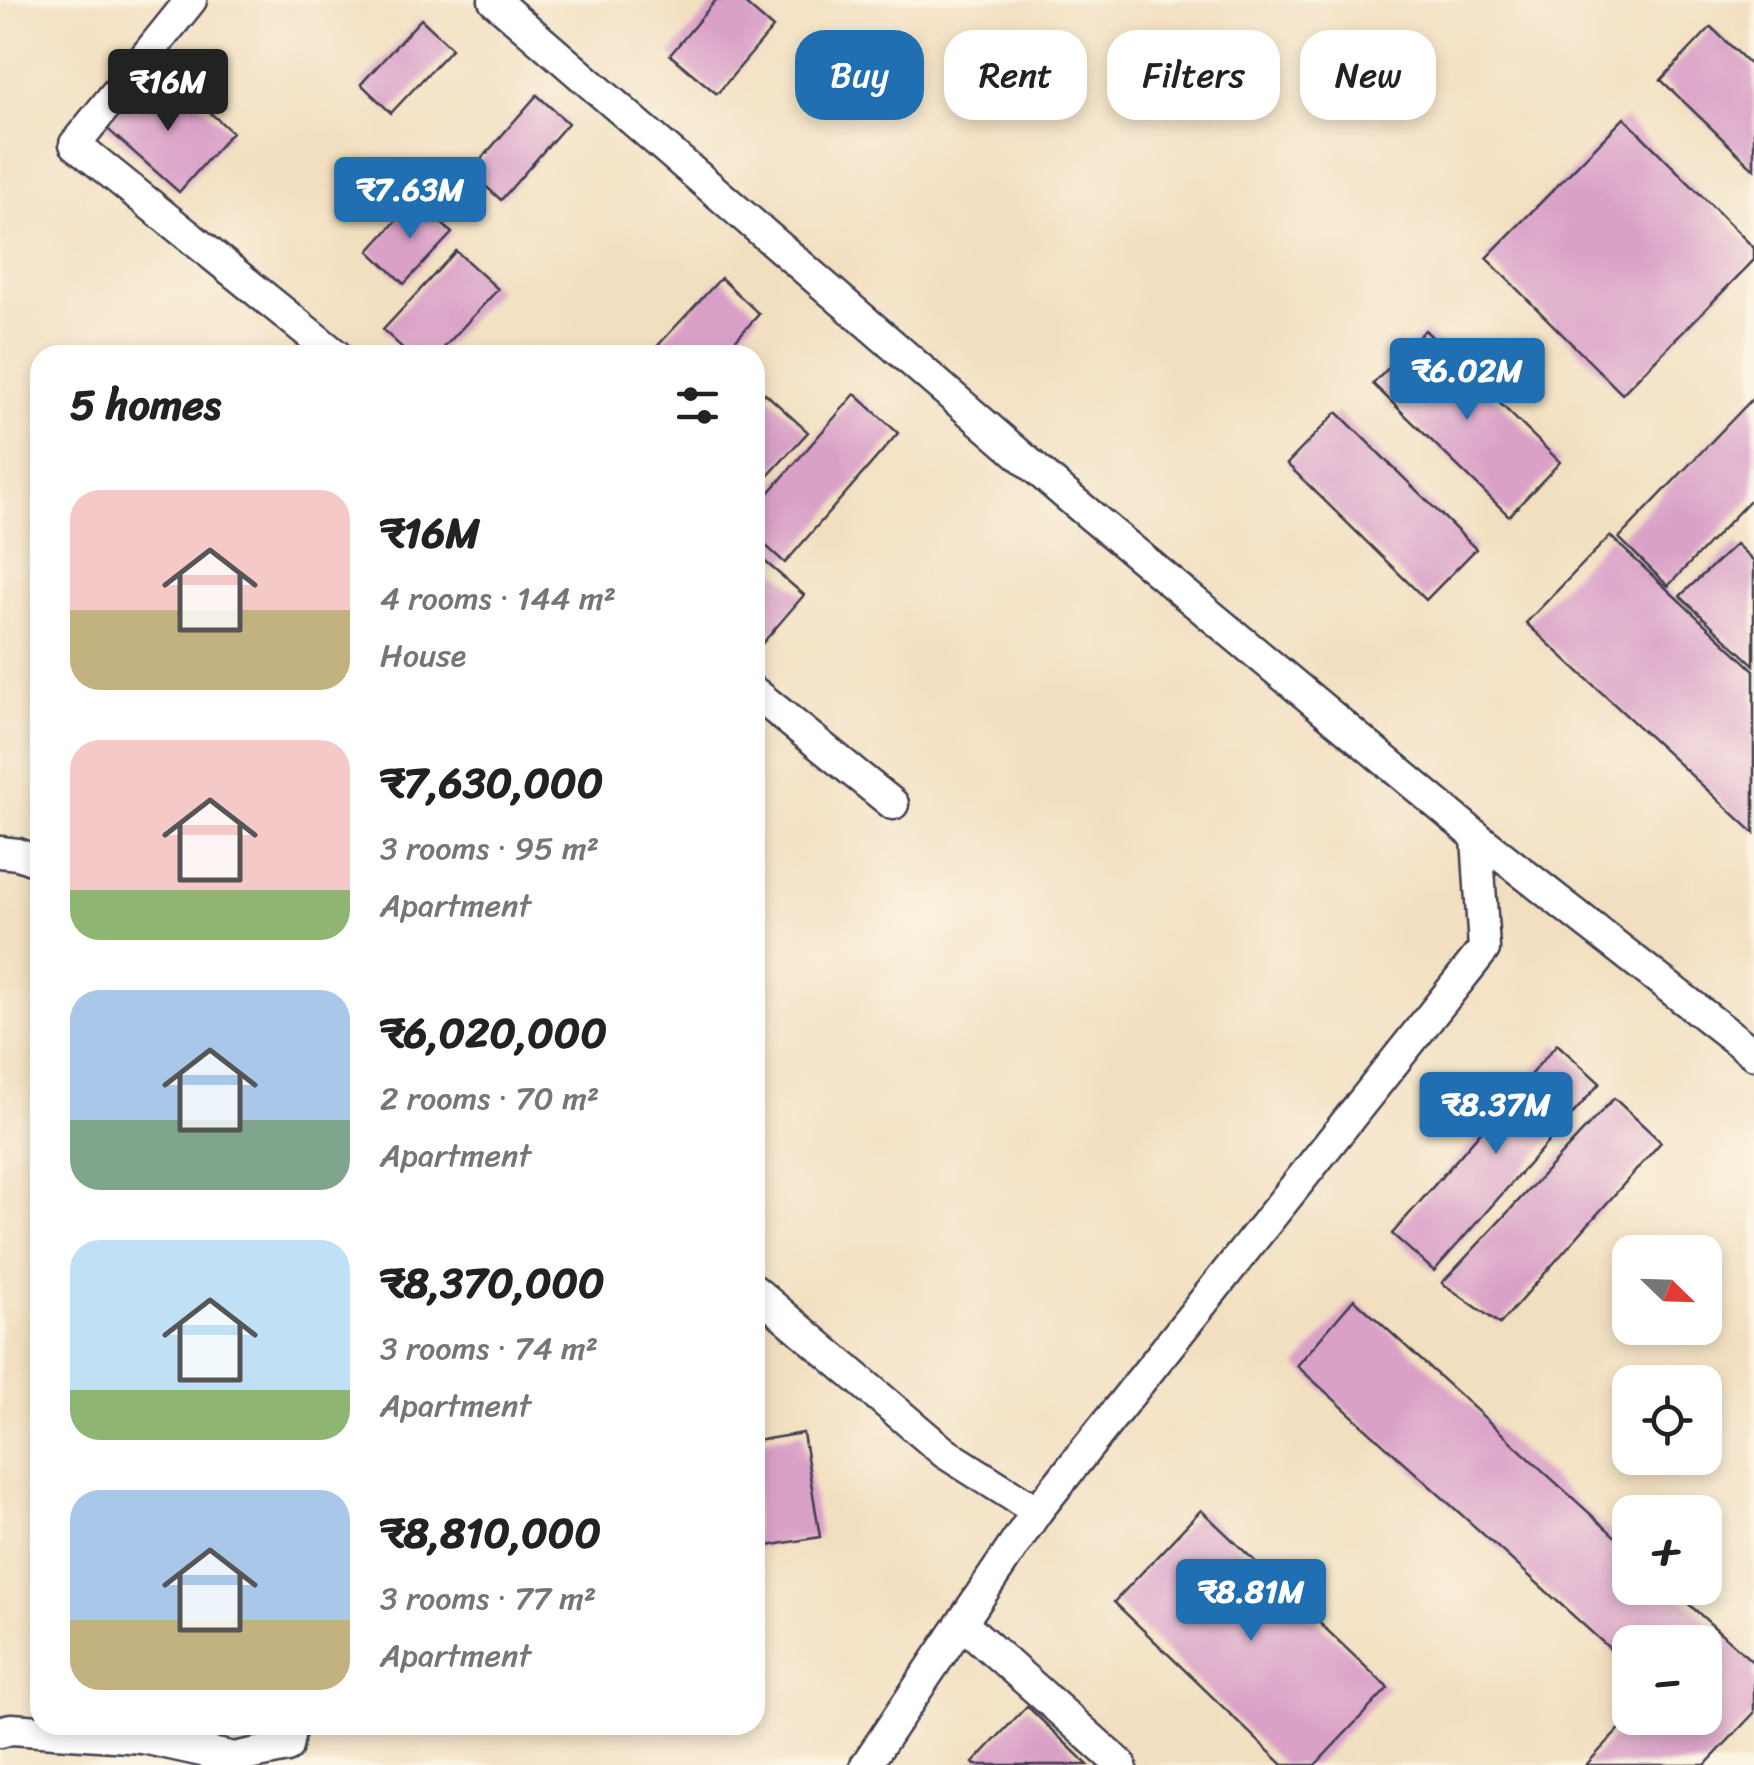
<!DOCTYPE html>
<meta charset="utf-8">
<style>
body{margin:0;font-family:Sriracha,sans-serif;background:#f6f6f6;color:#222;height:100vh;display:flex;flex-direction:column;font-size:38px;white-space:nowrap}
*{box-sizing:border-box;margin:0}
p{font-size:32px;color:#767676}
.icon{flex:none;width:55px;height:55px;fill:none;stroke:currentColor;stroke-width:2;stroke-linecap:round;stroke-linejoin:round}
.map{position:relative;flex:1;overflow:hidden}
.side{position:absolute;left:30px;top:345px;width:735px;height:1390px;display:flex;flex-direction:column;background:#fff;border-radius:30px;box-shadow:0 5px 15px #0003}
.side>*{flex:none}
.top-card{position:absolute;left:795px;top:30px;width:808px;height:90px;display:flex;gap:20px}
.needle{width:65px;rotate:113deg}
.tools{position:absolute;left:1612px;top:1235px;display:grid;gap:20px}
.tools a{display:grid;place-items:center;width:110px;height:110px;border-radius:20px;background:#fff;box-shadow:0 5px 15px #0003;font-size:50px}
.price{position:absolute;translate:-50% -85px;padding:0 22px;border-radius:10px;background:#1f6fb2;color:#fff;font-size:32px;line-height:65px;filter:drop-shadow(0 2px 5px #0008)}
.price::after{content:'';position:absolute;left:50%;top:60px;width:30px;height:22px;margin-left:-15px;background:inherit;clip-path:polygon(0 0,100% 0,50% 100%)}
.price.on{background:#222;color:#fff}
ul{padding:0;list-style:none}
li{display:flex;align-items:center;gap:30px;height:250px;padding:0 40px}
li span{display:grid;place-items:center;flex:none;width:280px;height:200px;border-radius:30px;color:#555}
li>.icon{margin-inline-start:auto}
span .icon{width:120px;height:120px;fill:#fffc;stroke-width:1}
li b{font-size:42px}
h2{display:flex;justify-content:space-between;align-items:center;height:120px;padding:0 40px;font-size:42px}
.chip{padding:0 35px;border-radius:30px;background:#fff;box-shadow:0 5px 15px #0003;font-size:35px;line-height:90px}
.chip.on{background:#1f6fb2;color:#fff}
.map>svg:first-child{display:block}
.building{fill:#daa1c8}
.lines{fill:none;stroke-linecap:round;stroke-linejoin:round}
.minor-casing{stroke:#413e4f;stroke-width:35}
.minor{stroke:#fff;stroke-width:30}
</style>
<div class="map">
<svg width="1754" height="1765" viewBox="0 0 1754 1765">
<rect width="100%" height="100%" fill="#fcf5e5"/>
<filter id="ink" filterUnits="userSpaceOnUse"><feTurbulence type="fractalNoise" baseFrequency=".01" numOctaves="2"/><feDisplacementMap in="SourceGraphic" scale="20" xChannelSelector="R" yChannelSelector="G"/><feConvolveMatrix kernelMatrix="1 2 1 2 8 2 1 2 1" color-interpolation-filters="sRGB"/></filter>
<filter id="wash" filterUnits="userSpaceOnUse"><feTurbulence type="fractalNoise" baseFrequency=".0048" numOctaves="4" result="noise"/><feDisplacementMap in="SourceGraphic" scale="40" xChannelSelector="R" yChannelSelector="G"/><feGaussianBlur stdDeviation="2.25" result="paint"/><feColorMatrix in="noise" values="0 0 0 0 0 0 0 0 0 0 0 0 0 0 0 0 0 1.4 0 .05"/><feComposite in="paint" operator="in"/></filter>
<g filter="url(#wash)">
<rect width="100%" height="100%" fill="#f2dfc0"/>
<g id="blocks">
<g class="building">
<polygon points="716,0 741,0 773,28 717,94 670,55"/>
<polygon points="421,19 452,48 391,113 361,84"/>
<polygon points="1711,27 1754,68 1754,169 1661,80"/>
<polygon points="138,85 164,107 181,87 232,132 179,192 103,125"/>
<polygon points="537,95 568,123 501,200 470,172"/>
<polygon points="1624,118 1754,248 1754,260 1622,394 1486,258"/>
<polygon points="416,199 452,233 404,284 369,251"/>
<polygon points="456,251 498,289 437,355 410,355 383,330"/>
<polygon points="721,278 759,314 722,355 649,355"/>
<polygon points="1425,330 1560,462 1509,516 1373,384"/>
<polygon points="765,393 808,432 755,490 755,405"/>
<polygon points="855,394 898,433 785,563 755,536 755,509"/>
<polygon points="1754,397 1754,496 1668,586 1619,538"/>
<polygon points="1337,412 1476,549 1426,600 1287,464"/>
<polygon points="1610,536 1754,670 1754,833 1526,623"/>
<polygon points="1736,544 1754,561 1754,665 1680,596"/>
<polygon points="755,553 804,595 755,652"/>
<polygon points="1557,1044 1600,1083 1434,1271 1392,1234"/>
<polygon points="1614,1098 1661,1142 1500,1324 1442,1283"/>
<polygon points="1354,1299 1630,1550 1630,1588 1671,1588 1754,1663 1754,1713 1705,1765 1586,1765 1630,1718 1705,1718 1705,1642 1630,1642 1630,1667 1297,1366"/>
<polygon points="803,1433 820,1537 755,1548 755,1441"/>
<polygon points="1201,1510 1388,1688 1315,1765 1283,1765 1114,1602"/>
<polygon points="1027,1706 1088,1765 975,1765 973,1763"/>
</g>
</g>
</g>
<g filter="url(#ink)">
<use href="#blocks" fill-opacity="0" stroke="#413e4f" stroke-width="2.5"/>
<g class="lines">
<g class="minor-casing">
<g id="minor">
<polyline points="191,0 75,144 336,355"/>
<polyline points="494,0 1072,500 1477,837 1754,1054"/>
<polyline points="755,693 893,804"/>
<polyline points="0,852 18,854 40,862"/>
<polyline points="755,1291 945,1453 1037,1511"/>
<polyline points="962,1623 1121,1765"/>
<polyline points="144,1725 143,1738 234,1758 287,1747 291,1725"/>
<polyline points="0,1732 11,1729 143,1738"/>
<polyline points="866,1765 1037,1511 1484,949 1477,837"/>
</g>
</g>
<use href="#minor" class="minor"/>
</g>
</g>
</svg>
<div class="tools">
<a><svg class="needle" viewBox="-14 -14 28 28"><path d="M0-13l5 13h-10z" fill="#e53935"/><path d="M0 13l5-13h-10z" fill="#767676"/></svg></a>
<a><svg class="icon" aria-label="locate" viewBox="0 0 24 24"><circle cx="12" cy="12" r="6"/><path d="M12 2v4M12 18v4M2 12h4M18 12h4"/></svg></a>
<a>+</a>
<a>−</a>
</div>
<b class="price on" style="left:168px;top:134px">₹16M</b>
<b class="price" style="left:410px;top:242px">₹7.63M</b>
<b class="price" style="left:1467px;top:423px">₹6.02M</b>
<b class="price" style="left:1496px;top:1157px">₹8.37M</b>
<b class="price" style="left:1251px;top:1644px">₹8.81M</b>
<div class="top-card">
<a class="chip on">Buy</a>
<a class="chip">Rent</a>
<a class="chip">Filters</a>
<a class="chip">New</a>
</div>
<section class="side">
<h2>5 homes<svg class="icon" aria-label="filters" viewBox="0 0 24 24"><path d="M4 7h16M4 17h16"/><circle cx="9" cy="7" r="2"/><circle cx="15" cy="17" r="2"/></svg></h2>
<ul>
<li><span style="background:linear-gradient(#f6c9c9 60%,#c2b280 0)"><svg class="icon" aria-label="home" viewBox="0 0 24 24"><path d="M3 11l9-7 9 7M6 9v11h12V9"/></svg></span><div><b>₹16M</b><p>4 rooms · 144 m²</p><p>House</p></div></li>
<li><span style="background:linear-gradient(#f6c9c9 75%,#8fb573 0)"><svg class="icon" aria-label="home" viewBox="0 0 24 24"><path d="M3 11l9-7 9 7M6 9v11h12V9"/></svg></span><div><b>₹7,630,000</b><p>3 rooms · 95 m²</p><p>Apartment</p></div></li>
<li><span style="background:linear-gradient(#a9c7e8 65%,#7fa58c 0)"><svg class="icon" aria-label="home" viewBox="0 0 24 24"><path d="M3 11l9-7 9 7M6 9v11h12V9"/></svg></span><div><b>₹6,020,000</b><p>2 rooms · 70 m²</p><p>Apartment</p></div></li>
<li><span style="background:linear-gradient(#bfe0f5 75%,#8fb573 0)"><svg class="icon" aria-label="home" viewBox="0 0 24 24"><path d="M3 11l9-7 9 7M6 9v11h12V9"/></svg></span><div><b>₹8,370,000</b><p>3 rooms · 74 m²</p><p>Apartment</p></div></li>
<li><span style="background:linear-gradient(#a9c7e8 65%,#c2b280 0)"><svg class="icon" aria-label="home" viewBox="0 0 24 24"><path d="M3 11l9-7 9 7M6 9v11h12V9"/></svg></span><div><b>₹8,810,000</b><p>3 rooms · 77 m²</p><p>Apartment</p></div></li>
</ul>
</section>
</div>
